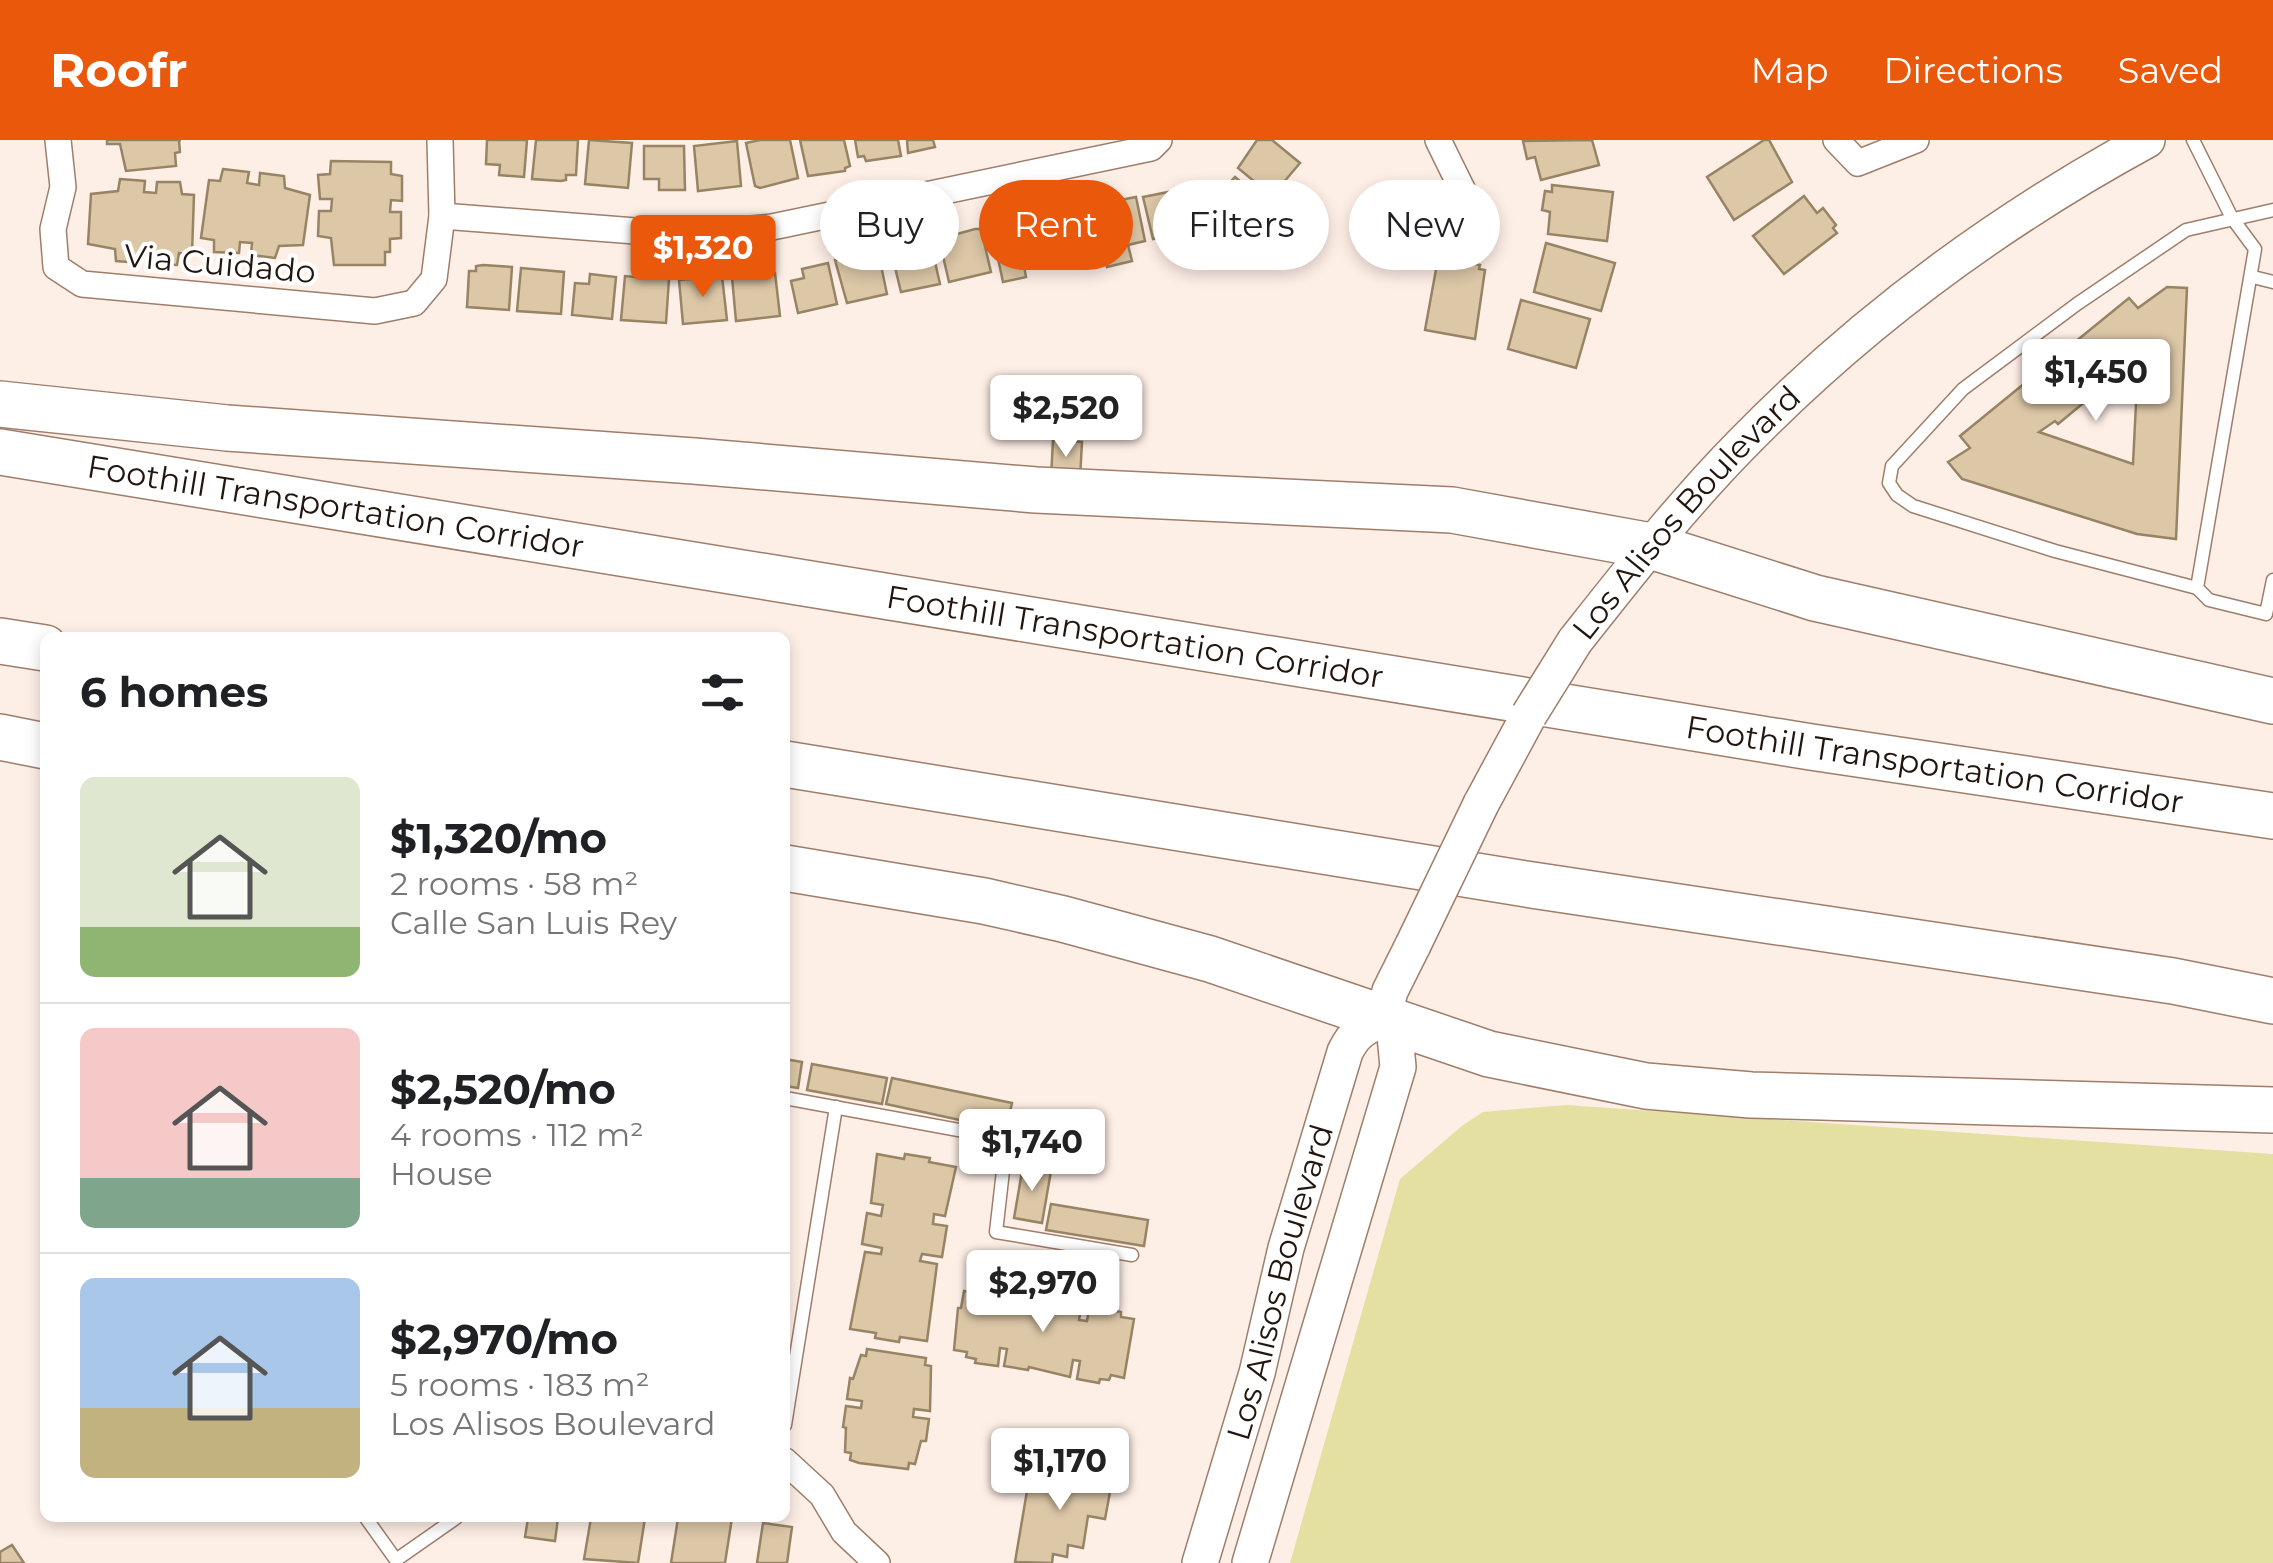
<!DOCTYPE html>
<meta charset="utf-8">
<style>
body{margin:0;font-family:Montserrat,sans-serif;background:#f6f6f6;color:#202124;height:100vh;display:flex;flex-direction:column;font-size:38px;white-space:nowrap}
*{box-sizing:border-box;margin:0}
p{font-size:32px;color:#757577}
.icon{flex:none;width:55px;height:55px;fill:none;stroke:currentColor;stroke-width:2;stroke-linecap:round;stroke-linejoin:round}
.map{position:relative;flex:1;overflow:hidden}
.side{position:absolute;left:40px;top:492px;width:750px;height:890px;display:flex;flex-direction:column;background:#fff;border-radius:15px;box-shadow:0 5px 15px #0003}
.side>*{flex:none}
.hud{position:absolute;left:820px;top:40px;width:950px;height:90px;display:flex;gap:20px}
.price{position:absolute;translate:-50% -85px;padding:0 22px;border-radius:10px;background:#fff;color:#222;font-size:32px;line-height:65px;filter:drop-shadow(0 2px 5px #0008)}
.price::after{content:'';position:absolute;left:50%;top:60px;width:30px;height:22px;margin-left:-15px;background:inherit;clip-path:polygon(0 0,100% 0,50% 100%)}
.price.on{background:#ea580c;color:#fff}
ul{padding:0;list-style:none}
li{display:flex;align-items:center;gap:30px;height:250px;padding:0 40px}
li+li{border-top:2px solid #e0e0e0}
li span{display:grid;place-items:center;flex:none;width:280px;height:200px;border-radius:15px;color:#555}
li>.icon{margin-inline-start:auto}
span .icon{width:120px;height:120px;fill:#fffc;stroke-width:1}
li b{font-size:42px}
h2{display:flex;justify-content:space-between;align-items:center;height:120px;padding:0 40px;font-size:42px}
.pill{padding:0 35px;border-radius:45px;background:#fff;box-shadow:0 5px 15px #0003;font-size:35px;line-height:90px}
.pill.on{background:#ea580c;color:#fff}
header{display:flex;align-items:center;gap:60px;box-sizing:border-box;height:140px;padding:0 50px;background:#ea580c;color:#fff}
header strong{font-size:48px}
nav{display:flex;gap:55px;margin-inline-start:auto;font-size:35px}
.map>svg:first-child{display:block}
.green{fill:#e3e0a2}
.building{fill:#dcc7a7;stroke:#978465;stroke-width:2.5;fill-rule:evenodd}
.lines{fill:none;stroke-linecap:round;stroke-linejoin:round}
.service-casing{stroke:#9e7e6b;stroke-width:15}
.minor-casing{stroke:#9e7e6b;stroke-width:28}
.secondary-casing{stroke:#9e7e6b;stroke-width:38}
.motorway-casing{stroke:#9e7e6b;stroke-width:48}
.service{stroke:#fff;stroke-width:12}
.minor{stroke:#fff;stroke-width:25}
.secondary{stroke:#fff;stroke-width:35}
.motorway{stroke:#fff;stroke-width:45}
.secondary-bridge-casing{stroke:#9e7e6b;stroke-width:38;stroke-linecap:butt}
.secondary-bridge{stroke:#fff;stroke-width:35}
.labels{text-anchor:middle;stroke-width:8;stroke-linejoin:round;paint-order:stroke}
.street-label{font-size:32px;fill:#21150d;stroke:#fff}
</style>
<header>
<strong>Roofr</strong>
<nav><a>Map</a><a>Directions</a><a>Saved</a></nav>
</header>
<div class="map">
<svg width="2273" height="1423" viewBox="0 0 2273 1423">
<rect width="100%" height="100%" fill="#feefe6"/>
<polygon class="green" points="1566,965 2273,1014 2273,1423 1290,1423 1400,1039 1463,985 1483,972"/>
<g class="building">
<polygon points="107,0 181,0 179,0 180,12 175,13 176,26 126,31 120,4 107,4"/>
<polygon points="487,0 527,0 524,37 499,35 500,25 486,24"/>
<polygon points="536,0 578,0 576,35 566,35 566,40 561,41 532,39"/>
<polygon points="589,0 632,3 628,48 585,44"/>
<polygon points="760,0 790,0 798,38 760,48 755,46 746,3"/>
<polygon points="800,0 844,0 850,26 845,28 845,31 808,36"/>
<polygon points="855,0 898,0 901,16 866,21 864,16 858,17"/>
<polygon points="933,0 935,7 908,13 907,0"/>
<polygon points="1257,0 1272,0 1300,23 1272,56 1238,28"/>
<polygon points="1592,0 1599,25 1541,40 1535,17 1527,19 1523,1"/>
<polygon points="1764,0 1769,0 1792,42 1734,80 1707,37"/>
<polygon points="737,1 741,46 698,51 694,6"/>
<polygon points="644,6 684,6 685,50 659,50 659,39 644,39"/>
<polygon points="331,21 391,22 391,34 402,36 402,61 391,60 390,72 401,72 401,98 390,99 390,112 385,112 385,125 334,125 331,98 318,96 319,71 331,71 332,59 320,59 318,35 330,34"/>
<polygon points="223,29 249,32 247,43 259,45 260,33 284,36 285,48 310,55 303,105 279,106 275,118 251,115 252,103 240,102 239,113 214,112 214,100 201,98 209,40 220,41"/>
<polygon points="1235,37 1269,66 1250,88 1254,91 1237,115 1213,93 1222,83 1208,72 1205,76 1202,73"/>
<polygon points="120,39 145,41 144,52 156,53 157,42 180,42 182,54 194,55 192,114 179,113 177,125 152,124 153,112 141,111 141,123 116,121 115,109 88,104 91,54 118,51"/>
<polygon points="1552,45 1613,52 1607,101 1548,94 1550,72 1542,70 1545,51 1552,52"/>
<polygon points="1168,52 1170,62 1186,59 1192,91 1153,99 1143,57"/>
<polygon points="1804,56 1817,73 1823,68 1836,85 1833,88 1837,93 1784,134 1753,96"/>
<polygon points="1136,57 1145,101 1128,105 1132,121 1107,127 1094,65"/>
<polygon points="1079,66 1080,69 1085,68 1094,111 1051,120 1042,77"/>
<polygon points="1034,79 1043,122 1024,126 1026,137 1003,142 993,95 999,94 998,89 1004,85"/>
<polygon points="975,89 981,89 991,132 949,142 939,99"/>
<polygon points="930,100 940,144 901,152 893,119 906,117 904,106"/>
<polygon points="1546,103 1615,123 1601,171 1534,152"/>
<polygon points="878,111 887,154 847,163 835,120"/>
<polygon points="1459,121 1480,125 1479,129 1485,130 1475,199 1425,190 1437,124 1458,128"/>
<polygon points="828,123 837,164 798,173 791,141 804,138 802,129"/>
<polygon points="483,125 512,127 509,170 467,167 469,131 476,131 476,126"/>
<polygon points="521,128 564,132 561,174 517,171"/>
<polygon points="769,130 770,134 775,133 780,176 736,181 732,137"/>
<polygon points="590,134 616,137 612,179 572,175 575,143 589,144"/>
<polygon points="646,135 669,139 666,183 621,180 625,136 646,138"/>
<polygon points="722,136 727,180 683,184 679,140"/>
<path d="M2167 147 2187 148 2176 399 2137 394 1962 339 1948 322 1970 308 1960 296 2129 158 2138 168ZM2126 221 2132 228 2138 223 2133 324 2039 292 2055 281 2058 284 2110 241 2107 237Z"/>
<polygon points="1521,160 1590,179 1576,228 1508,209"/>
<polygon points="1053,300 1082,302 1080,339 1051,338"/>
<polygon points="785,919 802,922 798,948 785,946"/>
<polygon points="812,924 887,938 882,964 807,950"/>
<polygon points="892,938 1012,963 1006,990 886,964"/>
<polygon points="1026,978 1048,1014 1028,1026 1008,989"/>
<polygon points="877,1014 904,1019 905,1014 930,1018 929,1022 956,1027 945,1076 934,1074 933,1084 947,1086 942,1117 922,1114 920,1121 937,1124 927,1201 900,1197 899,1202 875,1198 876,1193 850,1189 865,1112 881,1114 882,1108 862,1104 867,1073 881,1076 883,1065 871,1063"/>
<polygon points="1023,1026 1051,1031 1042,1083 1014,1078"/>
<polygon points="1051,1064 1148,1080 1144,1106 1046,1090"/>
<polygon points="984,1146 1009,1150 1006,1168 1013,1170 1017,1152 1057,1162 1082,1163 1079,1180 1087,1181 1090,1164 1111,1167 1111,1170 1121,1172 1121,1177 1134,1179 1124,1238 1111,1235 1109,1240 1100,1239 1099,1243 1077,1239 1080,1221 1073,1220 1070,1237 1029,1227 1028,1230 1004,1226 1007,1209 1000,1208 998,1226 975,1223 976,1219 966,1217 967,1212 954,1210 958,1168 961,1168 964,1151 974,1153 975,1148 983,1149"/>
<polygon points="867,1209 926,1218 925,1225 931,1226 930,1271 914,1269 913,1277 929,1279 926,1301 921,1301 915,1324 909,1323 908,1329 859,1323 850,1320 851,1313 845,1312 846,1288 843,1287 846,1266 861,1268 862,1261 847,1259 850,1238 853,1239 861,1215 866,1216"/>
<polygon points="1058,1327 1113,1336 1105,1379 1088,1376 1083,1408 1068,1405 1067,1417 1053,1414 1052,1423 1015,1422 1027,1351 1031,1352 1035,1329 1054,1332 1051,1354 1053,1355"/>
<polygon points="528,1378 558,1378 555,1401 525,1397"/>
<polygon points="591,1378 645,1378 638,1423 584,1419"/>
<polygon points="678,1378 732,1378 725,1423 671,1423"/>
<polygon points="763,1383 792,1387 787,1423 757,1423"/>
<polygon points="12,1405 24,1423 0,1423 0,1412"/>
</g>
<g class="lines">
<g class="service-casing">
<g id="service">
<polyline points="2193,0 2232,78 2255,109 2197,448 2209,460 2266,474 2273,440"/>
<polyline points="2253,137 2273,142"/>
<polyline points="2197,448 2055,411 1913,366 1897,355 1889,343 1892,326 1963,249 2077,164 2186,90 2273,70"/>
<polyline points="785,958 991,996 1004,1022 996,1092 1132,1115"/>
<polyline points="785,1285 836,967"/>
<polyline points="366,1378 396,1420 456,1378"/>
</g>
</g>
<g class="minor-casing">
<g id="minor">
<polyline points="58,0 63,47 53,89 56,127 82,144 375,171 414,163 434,139 442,76 440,0"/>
<polyline points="1438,0 1465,55"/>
<polyline points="1836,0 1858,23 1916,0"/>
<polyline points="442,76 687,95 772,87 1151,8 1159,0"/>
<polyline points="785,1321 822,1355 844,1392 877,1423"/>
</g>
</g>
<g class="secondary-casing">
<g id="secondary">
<path id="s1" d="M1575 501C1628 434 1681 366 1742 304 1860 183 1998 81 2147 0"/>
<polyline points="1481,664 1529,575"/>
<path id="s2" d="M1200 1423 1257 1233 1286 1108 1345 912C1354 893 1364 887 1383 879"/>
<polyline points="1250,1423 1398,927 1395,895 1383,879 1390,851 1413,805"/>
</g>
</g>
<g class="motorway-casing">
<g id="motorway">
<polyline points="0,264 227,288 694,321 1036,350 1452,370 1651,406 1815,458 2273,561"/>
<path id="s3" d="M0 312 1811 607 2273 676"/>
<polyline points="0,501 45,508"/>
<polyline points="0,597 45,606"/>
<polyline points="785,624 1532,745 2173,841 2273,861"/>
<polyline points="785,728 984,761 1063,779 1210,819 1489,914 1646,946 1751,955 2273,970"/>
</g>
</g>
<use href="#service" class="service"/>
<use href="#minor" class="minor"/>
<use href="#secondary" class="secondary"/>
<use href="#motorway" class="motorway"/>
<g class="secondary-bridge-casing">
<g id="secondary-bridge">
<polyline points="1529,575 1575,501"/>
<polyline points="1413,805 1481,664"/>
</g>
</g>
<use href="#secondary-bridge" class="secondary-bridge"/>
</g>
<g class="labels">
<g class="street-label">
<text transform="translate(220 124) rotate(5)" y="11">Via Cuidado</text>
<text dy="11" stroke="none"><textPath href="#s3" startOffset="340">Foothill Transportation Corridor</textPath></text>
<text dy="11" stroke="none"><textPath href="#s1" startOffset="170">Los Alisos Boulevard</textPath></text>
<text dy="11" stroke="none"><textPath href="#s3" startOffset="1150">Foothill Transportation Corridor</textPath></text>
<text dy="11" stroke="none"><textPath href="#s3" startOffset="1960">Foothill Transportation Corridor</textPath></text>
<text dy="11" stroke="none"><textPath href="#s2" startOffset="292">Los Alisos Boulevard</textPath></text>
</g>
</g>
</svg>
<b class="price on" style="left:703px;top:160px">$1,320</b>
<b class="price" style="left:2096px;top:284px">$1,450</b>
<b class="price" style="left:1066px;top:320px">$2,520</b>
<b class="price" style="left:1032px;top:1054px">$1,740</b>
<b class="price" style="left:1043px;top:1195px">$2,970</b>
<b class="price" style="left:1060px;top:1373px">$1,170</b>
<div class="hud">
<a class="pill">Buy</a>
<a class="pill on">Rent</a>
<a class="pill">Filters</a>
<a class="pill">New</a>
</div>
<section class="side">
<h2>6 homes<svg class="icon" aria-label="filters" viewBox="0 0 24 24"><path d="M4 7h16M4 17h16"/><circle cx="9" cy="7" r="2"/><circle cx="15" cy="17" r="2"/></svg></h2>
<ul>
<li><span style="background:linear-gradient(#dfe7d0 75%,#8fb573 0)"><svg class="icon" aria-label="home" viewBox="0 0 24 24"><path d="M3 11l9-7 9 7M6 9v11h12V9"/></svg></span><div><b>$1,320/mo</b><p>2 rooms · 58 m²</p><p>Calle San Luis Rey</p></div></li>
<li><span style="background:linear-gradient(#f6c9c9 75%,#7fa58c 0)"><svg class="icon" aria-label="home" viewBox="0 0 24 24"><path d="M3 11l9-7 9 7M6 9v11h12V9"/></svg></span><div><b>$2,520/mo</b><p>4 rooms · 112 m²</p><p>House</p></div></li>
<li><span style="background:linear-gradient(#a9c7e8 65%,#c2b280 0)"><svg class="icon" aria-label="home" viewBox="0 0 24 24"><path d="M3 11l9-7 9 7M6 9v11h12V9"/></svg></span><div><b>$2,970/mo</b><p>5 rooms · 183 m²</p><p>Los Alisos Boulevard</p></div></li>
</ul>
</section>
</div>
